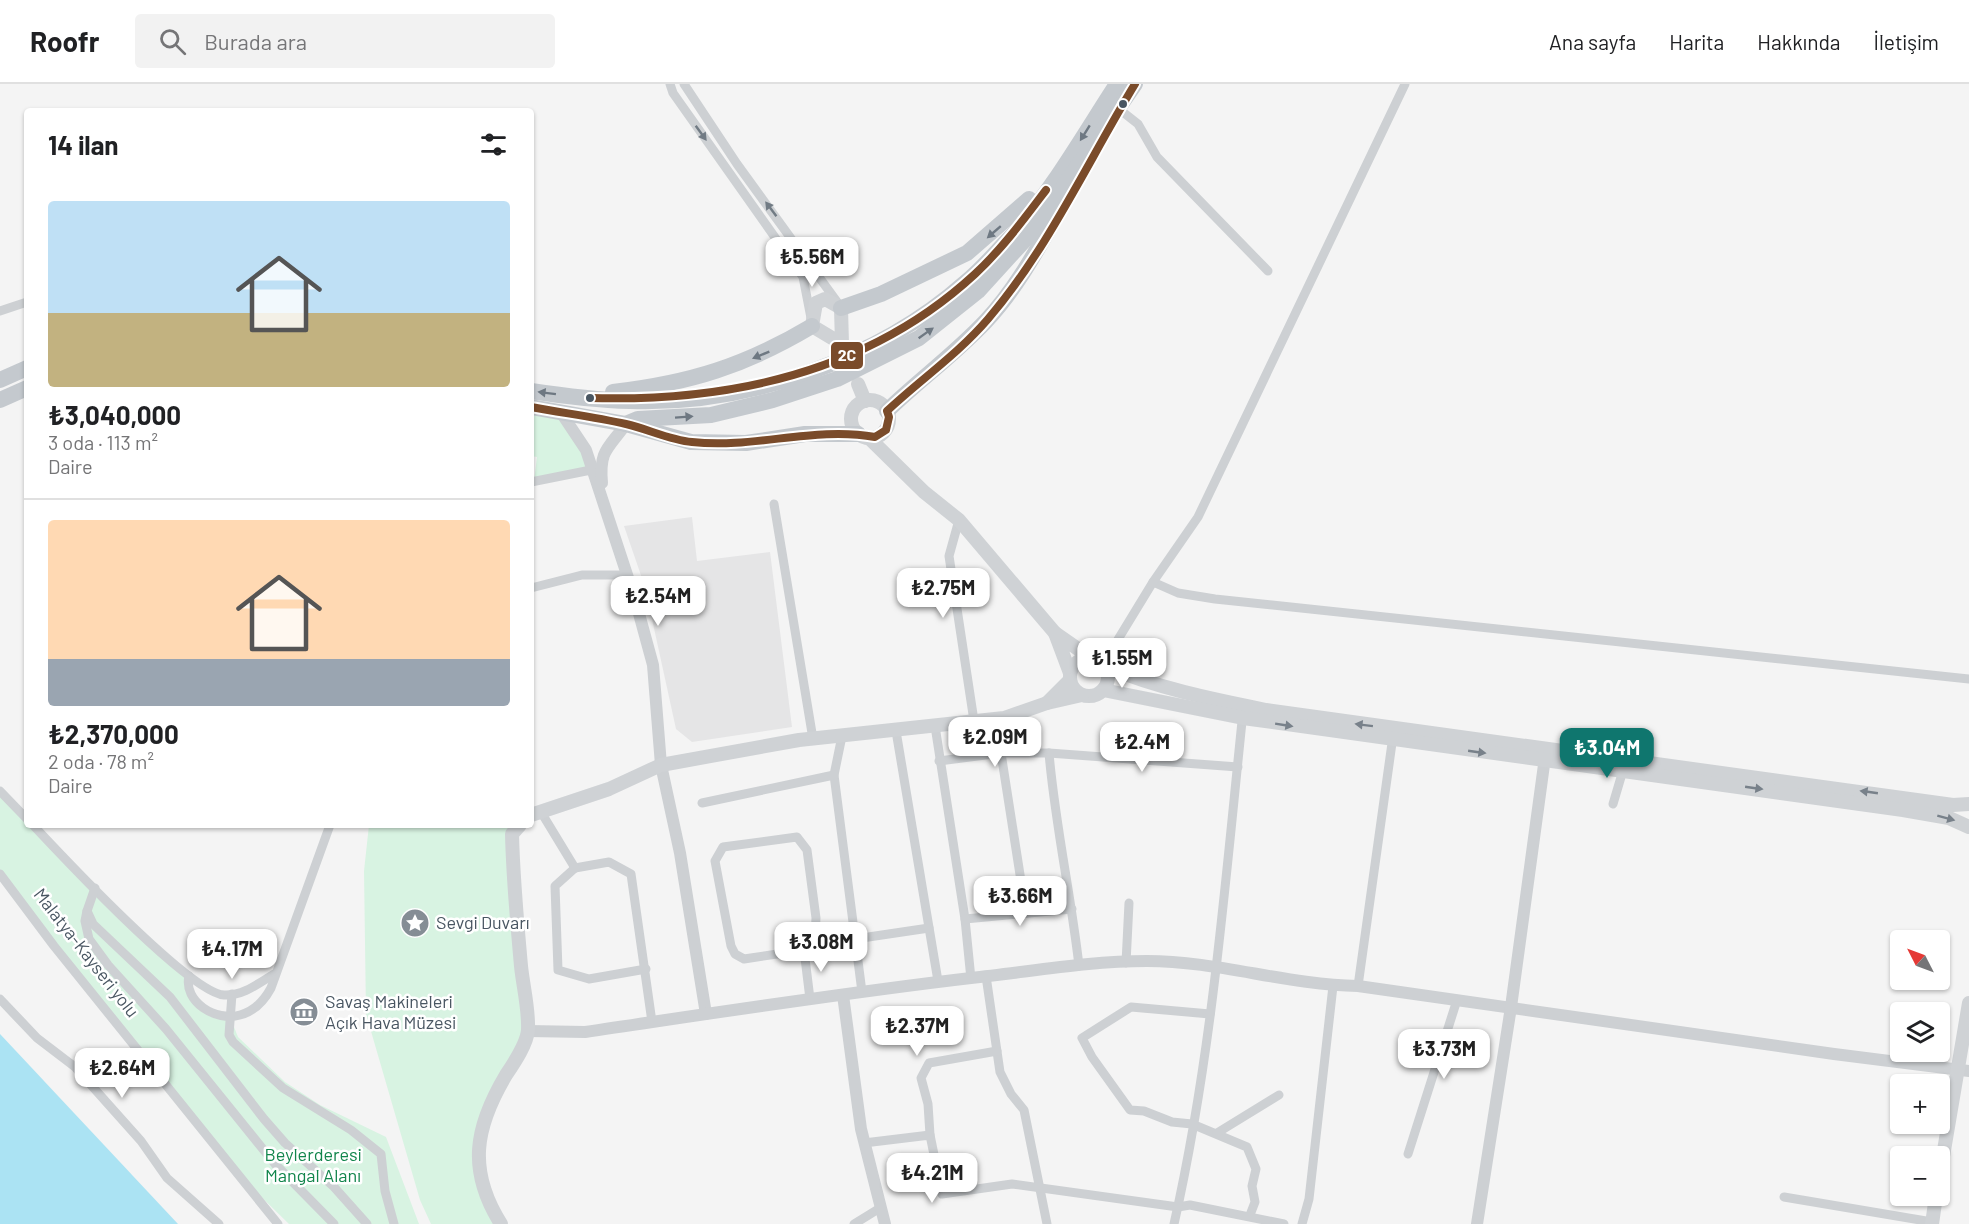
<!DOCTYPE html>
<html lang="tr">
<meta charset="utf-8">
<style>
body{margin:0;font-family:Barlow,sans-serif;background:#f2f2f2;color:#202124;height:100vh;display:flex;flex-direction:column;font-size:22px;white-space:nowrap}
*{box-sizing:border-box;margin:0}
p{font-size:20px;color:#757577}
.icon{flex:none;width:33px;height:33px;fill:none;stroke:currentColor;stroke-width:2;stroke-linecap:round;stroke-linejoin:round}
.map{position:relative;flex:1;overflow:hidden}
.details{position:absolute;left:24px;top:24px;width:510px;height:720px;display:flex;flex-direction:column;background:#fff;border-radius:6px;box-shadow:0 2px 4px #0004}
.details>*{flex:none}
.needle{width:39px;rotate:312deg}
.fabs{position:absolute;left:1890px;top:846px;display:grid;gap:12px}
.fabs a{display:grid;place-items:center;width:60px;height:60px;border-radius:6px;background:#fff;box-shadow:0 2px 4px #0004;font-size:30px}
.price{position:absolute;translate:-50% -51px;padding:0 14px;border-radius:12px;background:#fff;color:#222;font-size:20px;line-height:39px;filter:drop-shadow(0 2px 3px #0008)}
.price::after{content:'';position:absolute;left:50%;top:36px;width:18px;height:14px;margin-left:-9px;background:inherit;clip-path:polygon(0 0,100% 0,50% 100%)}
.price.selected{background:#0f766e;color:#fff}
ul{padding:0;list-style:none}
li{display:grid;align-content:center;gap:12px;height:318px;padding:0 24px}
li+li{border-top:2px solid #e0e0e0}
li span{display:grid;place-items:center;height:186px;border-radius:6px;color:#555}
li>.icon{margin-inline-start:auto}
span .icon{width:108px;height:108px;fill:#fffc;stroke-width:1}
li b{font-size:26px}
h2{display:flex;justify-content:space-between;align-items:center;height:72px;padding:0 24px;font-size:26px}
header{display:flex;align-items:center;gap:36px;box-sizing:border-box;height:84px;padding:0 30px;background:#fff;border-bottom:2px solid #e0e0e0}
header strong{font-size:28px}
nav{display:flex;gap:33px;margin-inline-start:auto;font-size:21px}
.search{width:420px;height:54px;background:#f2f2f2;display:flex;align-items:center;gap:15px;box-sizing:border-box;padding:0 21px;border-radius:6px;color:#757577;font-size:22px}
.map>svg:first-child{display:block}
.education{fill:#e5e5e6}
.green{fill:#d8f3e2}
.water{fill:#abe3f3}
.lines{fill:none;stroke-linecap:round;stroke-linejoin:round}
.minor{stroke:#cdd0d3;stroke-width:9}
.tertiary{stroke:#cdd0d3;stroke-width:12}
.secondary{stroke:#cfd2d5;stroke-width:14}
.trunk{stroke:#c4c9ce;stroke-width:16}
.bus-1-casing{stroke:#fff;stroke-width:12}
.bus-1{stroke:#7a4b2a;stroke-width:8}
.oneway{fill:#717b84}
.oneway2{fill:#6e7882}
.oneway3{fill:#78818a}
.bus-dot{fill:#495662;stroke:#fff;stroke-width:2}
.labels{text-anchor:middle;stroke-width:5;stroke-linejoin:round;paint-order:stroke}
.poi-label{font-size:18px;fill:#495662;stroke:#fff;text-anchor:start}
.street-label{font-size:18px;fill:#495662;stroke:#fff}
.park-label{font-size:18px;fill:#12854c;stroke:#fff}
.line-badge{stroke:#fff;stroke-width:2}
.badge-label{font-size:16px;text-anchor:middle;font-weight:bold;fill:#fff}
</style>
<header>
<strong>Roofr</strong>
<div class="search"><svg class="icon" aria-label="search" viewBox="0 0 24 24"><circle cx="10" cy="10" r="6"/><path d="M15 15l6 6"/></svg>Burada ara</div>
<nav><a>Ana sayfa</a><a>Harita</a><a>Hakkında</a><a>İletişim</a></nav>
</header>
<div class="map">
<svg width="1969" height="1140" viewBox="0 0 1969 1140">
<rect width="100%" height="100%" fill="#f4f4f4"/>
<polygon class="education" points="692,433 697,477 770,468 792,643 692,658 676,645 645,503 624,442"/>
<g class="green">
<polygon points="531,323 562,330 593,385 534,397 537,373 531,372"/>
<polygon points="0,707 27,735 27,741 33,741 189,892 187,901 203,923 230,933 238,953 285,998 320,1021 386,1053 419,1140 289,1140 237,1089 0,789"/>
<polygon points="369,741 510,741 528,947 478,1061 501,1140 431,1140 420,1116 366,930 364,787"/>
</g>
<polygon class="water" points="0,950 178,1140 0,1140"/>
<g class="lines">
<g class="minor">
<polyline points="670,0 673,9 803,193 811,234"/>
<polyline points="684,0 737,80 840,222"/>
<polyline points="1119,25 1138,40 1157,73 1268,187"/>
<polyline points="0,227 27,218"/>
<polyline points="531,398 596,385"/>
<polyline points="774,420 813,655"/>
<polyline points="959,436 949,472 974,637"/>
<polyline points="1153,498 1178,509 1215,515 1969,595"/>
<polyline points="531,504 582,491 627,491"/>
<polyline points="1103,580 1153,498 1198,433 1405,0"/>
<polyline points="935,642 965,835 971,895"/>
<polyline points="896,647 938,897"/>
<polyline points="842,652 834,691 862,908"/>
<polyline points="1001,669 1026,829"/>
<path d="M1049 669C1055 740 1071 811 1079 882"/>
<polyline points="939,677 1001,669 1049,669 1238,683"/>
<polyline points="0,707 27,735"/>
<polyline points="702,719 834,691"/>
<polyline points="1613,720 1624,683"/>
<polyline points="541,728 575,784 609,778 631,790 652,938"/>
<path d="M33 741C62 772 190 909 224 911 243 912 259 899 274 890"/>
<polyline points="575,784 555,802 558,886 589,895 646,885"/>
<polyline points="0,790 54,862 278,1140"/>
<polyline points="95,804 87,827 93,840 170,913 264,1035 285,1059 334,1103 367,1140"/>
<polyline points="87,827 85,837 89,855 108,881 166,945 275,1080 334,1140"/>
<polyline points="965,835 1072,825"/>
<polyline points="855,855 929,844"/>
<polyline points="804,866 744,875 735,870 731,862 715,777 723,763 797,753 807,766 816,834 815,852 804,866 810,915"/>
<polyline points="1126,879 1129,819"/>
<path d="M189 892C183 918 216 938 240 931 255 927 264 917 271 904L330 741"/>
<polyline points="986,892 1000,988 1011,1010 1024,1026 1047,1140"/>
<polyline points="1358,902 1393,652"/>
<polyline points="232,910 229,951 233,958 283,1004 351,1046 381,1070 385,1107 394,1140"/>
<polyline points="0,915 37,954 75,983 141,1057 167,1094 219,1140"/>
<polyline points="1210,930 1131,923 1082,954 1092,973 1130,1026 1144,1027 1172,1038 1192,1040 1247,1063 1256,1085 1252,1102 1255,1118 1250,1131"/>
<polyline points="1217,1049 1279,1011"/>
<polyline points="930,1051 928,1020 921,994 929,979 997,967"/>
<polyline points="864,1059 930,1051 942,1110 1012,1100 1178,1123 1190,1121 1284,1140"/>
<polyline points="1408,1070 1457,916"/>
<polyline points="1784,1113 1932,1138"/>
<polyline points="854,1140 880,1124"/>
<path d="M1174 1140C1212 972 1225 799 1243 628"/>
<polyline points="1302,1140 1309,1115 1333,902"/>
</g>
<g class="tertiary">
<polyline points="562,330 586,366 635,515 653,581 661,681 680,769 706,930"/>
<path d="M602 399C599 366 608 365 626 340"/>
<polyline points="843,911 861,1045 885,1140"/>
<path d="M528 947 585 948C714 929 842 909 971 894 1029 888 1088 877 1147 877 1218 877 1287 901 1358 902L1834 970 1969 987"/>
<polyline points="1477,1140 1511,923 1546,666"/>
</g>
<g class="secondary">
<polygon points="825,215 841,224 842,260 812,242 816,219"/>
<polyline points="858,300 865,317"/>
<circle cx="870" cy="335" r="19"/>
<polyline points="869,354 924,408 959,436 1055,549"/>
<circle cx="1089" cy="593" r="19"/>
<path d="M1105 582C1157 604 1211 615 1266 626L1953 721 1969 720"/>
<polyline points="1070,589 1055,549 1091,574"/>
<polyline points="1070,596 1047,619 1082,611"/>
<polyline points="1103,606 1243,634 1903,726 1949,734 1969,743"/>
<polyline points="531,731 609,705 661,681 799,656 1004,634 1047,619"/>
<polyline points="1940,1090 1969,919"/>
<path d="M501 1140C467 1086 475 1043 506 991 514 979 527 960 528 946 529 925 523 902 521 882 517 838 513 794 512 750L520 741"/>
<polyline points="1932,1140 1936,1112"/>
</g>
<g class="trunk">
<polyline points="841,224 881,210 967,169 1029,115"/>
<polyline points="0,296 27,284"/>
<path d="M531 307C564 312 597 316 630 317 748 321 878 276 966 198 982 185 996 168 1011 153 1052 107 1083 52 1117 0"/>
<path d="M613 308C690 299 745 282 812 242"/>
<polyline points="0,316 27,304"/>
<polyline points="531,323 626,340 691,358 746,359 805,350 858,350"/>
<path d="M887 327C919 296 955 270 986 237 1019 202 1041 158 1065 117"/>
<polyline points="626,340 638,335 711,331 773,316 837,295 919,254 978,207 1031,149 1135,0"/>
</g>
<g class="bus-1-casing">
<g id="bus-1">
<path d="M590 314C730 318 869 288 975 190 1002 165 1024 135 1046 106"/>
<path d="M531 323C563 329 595 333 626 340 648 345 670 356 692 358 754 365 814 342 875 353L886 346 889 333 887 327C920 296 958 270 988 235 1048 165 1087 79 1135 0"/>
</g>
</g>
<use href="#bus-1" class="bus-1"/>
</g>
<defs><path id="oneway-solid" d="M-6-.8H1V-3.2L6.5 0L1 3.2V.8H-6Z" transform="scale(1.5)"/></defs>
<g class="oneway">
<use href="#oneway-solid" transform="translate(701 49) rotate(54)"/>
<use href="#oneway-solid" transform="translate(771 125) rotate(-127)"/>
</g>
<g class="oneway2">
<use href="#oneway-solid" transform="translate(1085 49) rotate(122)"/>
<use href="#oneway-solid" transform="translate(994 148) rotate(139)"/>
<use href="#oneway-solid" transform="translate(926 249) rotate(-35)"/>
<use href="#oneway-solid" transform="translate(761 271) rotate(158)"/>
<use href="#oneway-solid" transform="translate(547 309) rotate(-173)"/>
<use href="#oneway-solid" transform="translate(684 333) rotate(-4)"/>
</g>
<g class="oneway3">
<use href="#oneway-solid" transform="translate(1284 641) rotate(9)"/>
<use href="#oneway-solid" transform="translate(1364 641) rotate(-173)"/>
<use href="#oneway-solid" transform="translate(1477 668) rotate(8)"/>
<use href="#oneway-solid" transform="translate(1754 704) rotate(8)"/>
<use href="#oneway-solid" transform="translate(1869 708) rotate(-172)"/>
<use href="#oneway-solid" transform="translate(1946 734) rotate(15)"/>
</g>
<defs>
<g id="sight-disc" transform="scale(1.5)"><circle r="9.5" fill="#858d95" stroke="#fff"/><path d="M0-6L1.8-2.2L6-1.7L2.9 1.2L3.7 5.4L0 3.3L-3.7 5.4L-2.9 1.2L-6-1.7L-1.8-2.2Z" fill="#fff"/></g>
<g id="museum-disc" transform="scale(1.5)"><circle r="9.5" fill="#858d95" stroke="#fff"/><path d="M0-6L6-3V-2H-6V-3ZM-5-1h2V3h-2ZM-1-1h2V3h-2ZM3-1h2V3H3ZM-6 4H6V6H-6Z" fill="#fff"/></g>
</defs>
<g fill-rule="evenodd">
<use href="#sight-disc" x="415" y="839"/>
<use href="#museum-disc" x="304" y="928"/>
</g>
<g class="bus-dot">
<circle cx="1123" cy="20" r="5"/>
<circle cx="590" cy="314" r="5"/>
</g>
<g class="labels">
<g class="poi-label">
<text x="436" y="845">Sevgi Duvarı</text>
<text x="325" y="924">Savaş Makineleri<tspan x="325" dy="21">Açık Hava Müzesi</tspan></text>
</g>
<g class="street-label">
<text transform="translate(86 869) rotate(52)" y="6">Malatya-Kayseri yolu</text>
</g>
<g class="park-label">
<text x="313" y="1077">Beylerderesi<tspan x="313" dy="21">Mangal Alanı</tspan></text>
</g>
</g>
<rect class="line-badge" x="830" y="257" width="34" height="29" rx="6" fill="#7a4b2a"/>
<g class="badge-label">
<text x="847" y="277">2C</text>
</g>
</svg>
<div class="fabs">
<a><svg class="needle" viewBox="-14 -14 28 28"><path d="M0-13l5 13h-10z" fill="#e53935"/><path d="M0 13l5-13h-10z" fill="#757577"/></svg></a>
<a><svg class="icon" aria-label="layers" viewBox="0 0 24 24"><path d="M12 4l9 5-9 5-9-5zM3 14l9 5 9-5"/></svg></a>
<a>+</a>
<a>−</a>
</div>
<b class="price" style="left:812px;top:204px">₺5.56M</b>
<b class="price" style="left:943px;top:535px">₺2.75M</b>
<b class="price" style="left:658px;top:543px">₺2.54M</b>
<b class="price" style="left:1122px;top:605px">₺1.55M</b>
<b class="price" style="left:995px;top:684px">₺2.09M</b>
<b class="price" style="left:1142px;top:689px">₺2.4M</b>
<b class="price selected" style="left:1607px;top:695px">₺3.04M</b>
<b class="price" style="left:1020px;top:843px">₺3.66M</b>
<b class="price" style="left:821px;top:889px">₺3.08M</b>
<b class="price" style="left:232px;top:896px">₺4.17M</b>
<b class="price" style="left:917px;top:973px">₺2.37M</b>
<b class="price" style="left:1444px;top:996px">₺3.73M</b>
<b class="price" style="left:122px;top:1015px">₺2.64M</b>
<b class="price" style="left:932px;top:1120px">₺4.21M</b>
<section class="details">
<h2>14 ilan<svg class="icon" aria-label="filters" viewBox="0 0 24 24"><path d="M4 7h16M4 17h16"/><circle cx="9" cy="7" r="2"/><circle cx="15" cy="17" r="2"/></svg></h2>
<ul>
<li><span style="background:linear-gradient(#bfe0f5 60%,#c2b280 0)"><svg class="icon" aria-label="home" viewBox="0 0 24 24"><path d="M3 11l9-7 9 7M6 9v11h12V9"/></svg></span><div><b>₺3,040,000</b><p>3 oda · 113 m²</p><p>Daire</p></div></li>
<li><span style="background:linear-gradient(#ffd9b3 75%,#9aa5b1 0)"><svg class="icon" aria-label="home" viewBox="0 0 24 24"><path d="M3 11l9-7 9 7M6 9v11h12V9"/></svg></span><div><b>₺2,370,000</b><p>2 oda · 78 m²</p><p>Daire</p></div></li>
</ul>
</section>
</div>
